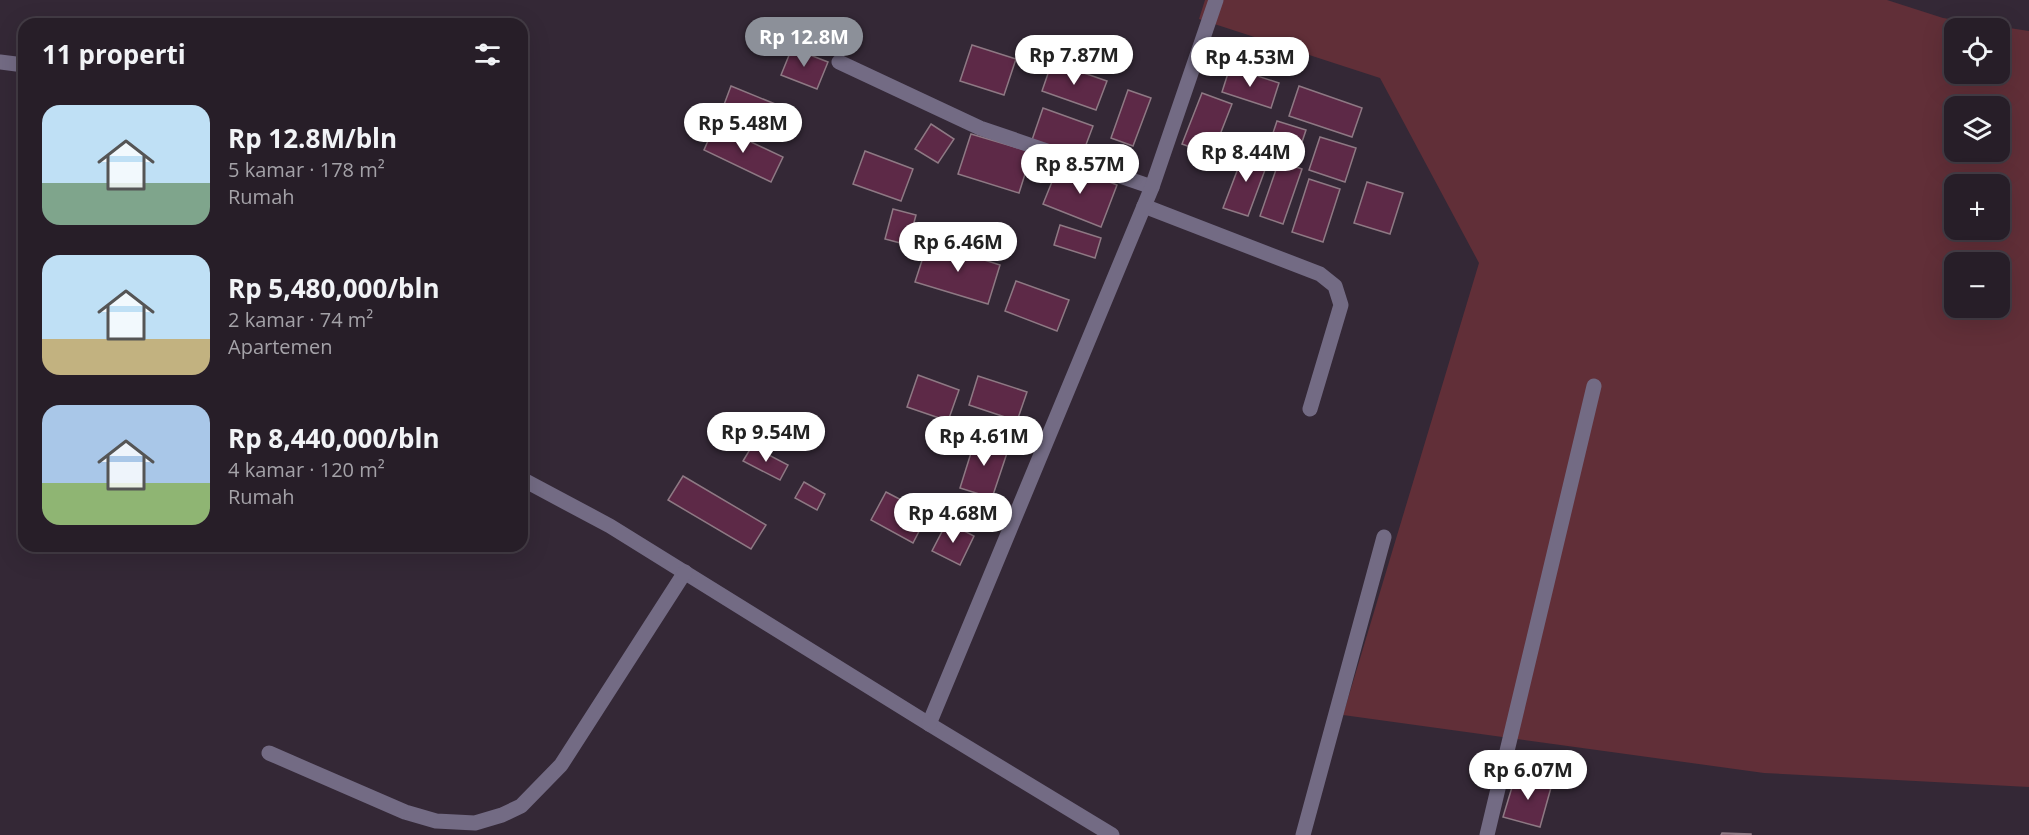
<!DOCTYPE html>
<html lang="id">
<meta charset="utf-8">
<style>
body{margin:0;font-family:"Open Sans",sans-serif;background:#2f2730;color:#f1f3f6;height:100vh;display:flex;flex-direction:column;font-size:22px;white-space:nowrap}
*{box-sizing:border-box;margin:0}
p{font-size:20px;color:#a4a2a8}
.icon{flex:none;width:33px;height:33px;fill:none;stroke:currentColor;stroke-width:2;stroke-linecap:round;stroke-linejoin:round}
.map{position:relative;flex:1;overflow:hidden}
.details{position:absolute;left:18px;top:18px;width:510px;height:534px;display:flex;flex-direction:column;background:#271e28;border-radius:18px;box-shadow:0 6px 24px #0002,0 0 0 2px #433c45}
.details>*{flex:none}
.fabs{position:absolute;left:1944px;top:18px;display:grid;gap:12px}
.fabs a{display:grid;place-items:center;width:66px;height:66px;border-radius:12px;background:#271e28;box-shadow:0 6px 24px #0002,0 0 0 2px #433c45;font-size:30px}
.price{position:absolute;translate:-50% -51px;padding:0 14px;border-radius:21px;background:#fff;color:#222;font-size:20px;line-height:39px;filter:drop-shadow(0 2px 3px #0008)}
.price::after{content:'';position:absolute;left:50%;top:36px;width:18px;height:14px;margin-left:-9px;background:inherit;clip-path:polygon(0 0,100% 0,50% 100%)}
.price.selected{background:#8c9099;color:#fff}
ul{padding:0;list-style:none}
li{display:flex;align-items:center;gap:18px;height:150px;padding:0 24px}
li span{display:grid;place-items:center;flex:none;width:168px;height:120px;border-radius:18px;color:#555}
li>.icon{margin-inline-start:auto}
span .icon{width:72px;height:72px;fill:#fffc;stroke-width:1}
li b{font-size:26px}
h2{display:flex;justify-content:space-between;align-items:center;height:72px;padding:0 24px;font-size:26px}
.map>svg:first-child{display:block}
.green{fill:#612f38;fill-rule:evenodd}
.building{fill:#5d2947;stroke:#8e7984;stroke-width:1.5}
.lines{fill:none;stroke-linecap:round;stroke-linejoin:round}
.minor{stroke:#736b84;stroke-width:15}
</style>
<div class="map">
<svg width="2029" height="835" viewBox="0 0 2029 835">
<rect width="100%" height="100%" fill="#342836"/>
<path class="green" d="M1205 0H1887L1943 18 2029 31V787L1764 773 1343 715 1479 263 1380 78 1199 19ZM1954 28H2000V74H1954ZM1954 106H2000V152H1954ZM1954 184H2000V230H1954ZM1954 262H2000V308H1954Z"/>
<g class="building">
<polygon points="972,45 1016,59 1004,95 960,81"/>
<polygon points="792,48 828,62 817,89 781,75"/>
<polygon points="1052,62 1107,81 1096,110 1042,91"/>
<polygon points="1230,67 1279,83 1271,108 1222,92"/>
<polygon points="731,86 785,108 772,139 719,118"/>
<polygon points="1299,86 1362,108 1352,137 1289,116"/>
<polygon points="1128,90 1151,98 1133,146 1111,138"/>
<polygon points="1202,93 1232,104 1212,155 1182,144"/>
<polygon points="1043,108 1093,126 1081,158 1032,140"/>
<polygon points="1277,121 1306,130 1297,157 1268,148"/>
<polygon points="931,124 954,139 938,163 915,149"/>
<polygon points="715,125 783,157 771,182 704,150"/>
<polygon points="971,134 1032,152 1019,193 958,174"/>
<polygon points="1320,137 1356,148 1345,182 1309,170"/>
<polygon points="1245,150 1269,159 1248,216 1223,208"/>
<polygon points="865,151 913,169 901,201 853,184"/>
<polygon points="1279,161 1302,169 1283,224 1260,216"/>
<polygon points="1060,162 1117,185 1101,227 1043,204"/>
<polygon points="1309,179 1340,189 1323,242 1292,232"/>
<polygon points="1367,182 1403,193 1390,234 1354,223"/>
<polygon points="893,209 916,215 908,245 885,239"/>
<polygon points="1060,225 1101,238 1095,258 1054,245"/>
<polygon points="928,242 1000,265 988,304 915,282"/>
<polygon points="1016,281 1069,300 1057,331 1005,311"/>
<polygon points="918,375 959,390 948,421 907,407"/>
<polygon points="978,376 1027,392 1017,421 969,405"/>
<polygon points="976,437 1009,447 992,498 960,488"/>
<polygon points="752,446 788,465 780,480 743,461"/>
<polygon points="683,476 766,525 751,549 668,500"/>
<polygon points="804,482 825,494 817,510 795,498"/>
<polygon points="886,492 928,514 913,543 871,520"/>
<polygon points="947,522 974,536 960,565 932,551"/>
<polygon points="1516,774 1552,784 1540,827 1503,817"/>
<polygon points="1722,833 1751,834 1751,835 1721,835"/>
</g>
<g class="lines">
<g class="minor">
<polyline points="0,62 24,65"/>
<polyline points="839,62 980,128 1152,187"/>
<polyline points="1144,206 1320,274 1335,286 1341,305 1310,409"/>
<polyline points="522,479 610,526 929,724 1112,835"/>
<polyline points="929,724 1152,187 1216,0"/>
<polyline points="269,753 405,812 436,821 475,823 502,815 521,806 561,765 685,572"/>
<polyline points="1303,835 1384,537"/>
<polyline points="1487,835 1594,386"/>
</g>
</g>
</svg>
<div class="fabs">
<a><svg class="icon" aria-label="locate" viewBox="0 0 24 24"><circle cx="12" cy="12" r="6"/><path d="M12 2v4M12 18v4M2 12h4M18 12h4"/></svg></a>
<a><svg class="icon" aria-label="layers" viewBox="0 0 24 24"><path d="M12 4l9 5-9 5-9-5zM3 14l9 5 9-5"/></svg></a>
<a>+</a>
<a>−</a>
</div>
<b class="price selected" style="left:804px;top:68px">Rp 12.8M</b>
<b class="price" style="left:1074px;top:86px">Rp 7.87M</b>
<b class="price" style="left:1250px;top:88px">Rp 4.53M</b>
<b class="price" style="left:743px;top:154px">Rp 5.48M</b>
<b class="price" style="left:1246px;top:183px">Rp 8.44M</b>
<b class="price" style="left:1080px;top:195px">Rp 8.57M</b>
<b class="price" style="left:958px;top:273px">Rp 6.46M</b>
<b class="price" style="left:766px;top:463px">Rp 9.54M</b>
<b class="price" style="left:984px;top:467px">Rp 4.61M</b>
<b class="price" style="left:953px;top:544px">Rp 4.68M</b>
<b class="price" style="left:1528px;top:801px">Rp 6.07M</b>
<section class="details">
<h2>11 properti<svg class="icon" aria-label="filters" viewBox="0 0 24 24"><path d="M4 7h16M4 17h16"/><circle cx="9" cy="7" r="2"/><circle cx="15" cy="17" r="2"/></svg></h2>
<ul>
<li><span style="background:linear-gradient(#bfe0f5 65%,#7fa58c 0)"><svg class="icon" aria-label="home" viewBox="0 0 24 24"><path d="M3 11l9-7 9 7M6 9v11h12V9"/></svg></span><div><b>Rp 12.8M/bln</b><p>5 kamar · 178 m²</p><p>Rumah</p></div></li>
<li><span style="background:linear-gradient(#bfe0f5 70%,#c2b280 0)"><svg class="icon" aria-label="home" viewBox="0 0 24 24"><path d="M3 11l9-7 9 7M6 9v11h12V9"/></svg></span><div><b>Rp 5,480,000/bln</b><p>2 kamar · 74 m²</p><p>Apartemen</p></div></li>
<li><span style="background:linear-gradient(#a9c7e8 65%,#8fb573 0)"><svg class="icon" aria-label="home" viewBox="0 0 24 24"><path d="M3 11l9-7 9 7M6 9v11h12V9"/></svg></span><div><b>Rp 8,440,000/bln</b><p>4 kamar · 120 m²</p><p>Rumah</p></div></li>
</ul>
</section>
</div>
